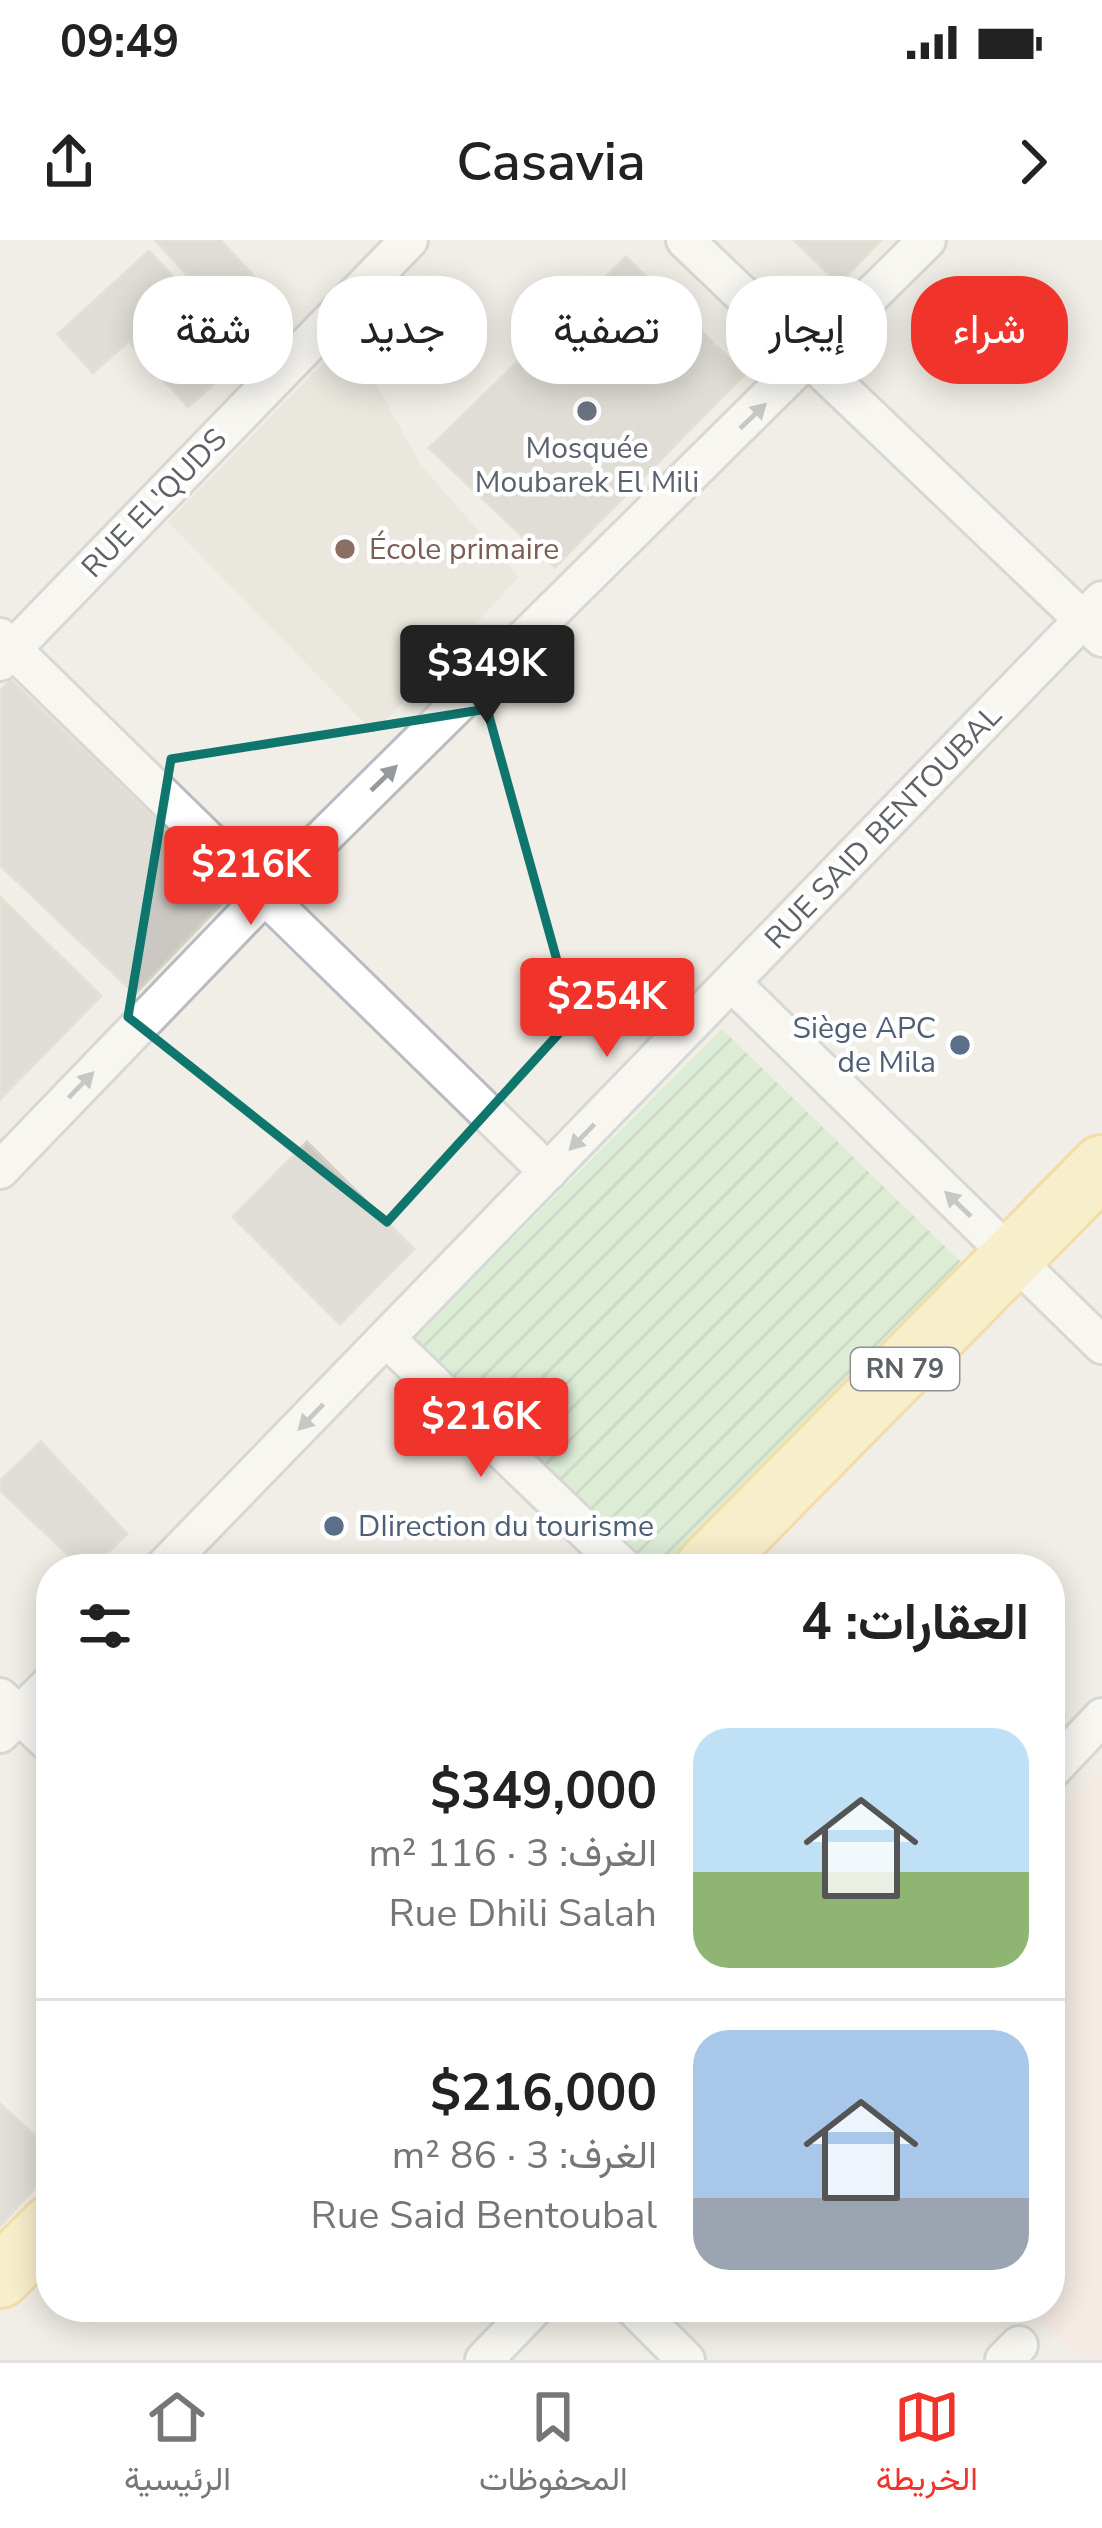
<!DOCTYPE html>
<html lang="ar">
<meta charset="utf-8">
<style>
body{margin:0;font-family:"Nunito Sans",Vazirmatn,sans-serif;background:#f6f6f6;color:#222;direction:rtl;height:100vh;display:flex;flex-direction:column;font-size:45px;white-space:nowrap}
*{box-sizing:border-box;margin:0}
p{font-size:39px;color:#767676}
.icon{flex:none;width:66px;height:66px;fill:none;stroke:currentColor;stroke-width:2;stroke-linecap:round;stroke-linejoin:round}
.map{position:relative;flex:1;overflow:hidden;direction:ltr}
.sheet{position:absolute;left:36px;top:1314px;width:1029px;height:768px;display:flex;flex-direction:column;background:#fff;border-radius:48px;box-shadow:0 6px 30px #0003;direction:rtl}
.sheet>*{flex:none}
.guide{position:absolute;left:36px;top:36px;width:1032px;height:108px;direction:rtl;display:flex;gap:24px}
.price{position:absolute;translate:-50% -102px;padding:0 27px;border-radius:12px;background:#f1342b;color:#fff;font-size:39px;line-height:78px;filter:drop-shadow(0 3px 6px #0008)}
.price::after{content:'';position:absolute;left:50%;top:72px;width:36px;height:27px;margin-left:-18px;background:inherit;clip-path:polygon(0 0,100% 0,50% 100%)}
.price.on{background:#222;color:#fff}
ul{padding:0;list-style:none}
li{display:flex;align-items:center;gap:36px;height:300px;padding:0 36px}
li+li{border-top:3px solid #e0e0e0}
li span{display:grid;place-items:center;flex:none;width:336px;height:240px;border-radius:36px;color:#555}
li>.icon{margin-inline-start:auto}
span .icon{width:144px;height:144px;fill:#fffc;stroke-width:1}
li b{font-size:51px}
h2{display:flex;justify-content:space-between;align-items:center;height:144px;padding:0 36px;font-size:51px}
.chip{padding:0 42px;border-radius:48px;background:#fff;box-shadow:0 6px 30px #0003;font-size:42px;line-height:108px}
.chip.on{background:#f1342b;color:#fff}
.status{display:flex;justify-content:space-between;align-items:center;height:84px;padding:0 60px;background:#fff;direction:ltr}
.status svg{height:33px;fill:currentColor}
header{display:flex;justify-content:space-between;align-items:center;height:156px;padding:0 36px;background:#fff;font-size:54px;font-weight:600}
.dock{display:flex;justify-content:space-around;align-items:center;height:168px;border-top:3px solid #e0e0e0;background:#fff;font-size:33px;color:#767676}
.dock a{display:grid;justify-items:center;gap:6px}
.dock .on{color:#f1342b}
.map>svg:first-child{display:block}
.education{fill:#e0ddd4}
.medical{fill:#fde4e3}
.garden{fill:url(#garden-furrows)}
.building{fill:#cbc8c3;stroke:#d5cfc4;stroke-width:3}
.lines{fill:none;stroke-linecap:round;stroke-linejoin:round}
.street-casing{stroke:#b8bcc0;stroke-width:42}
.primary-casing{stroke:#f8c558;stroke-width:66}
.street{stroke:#fff;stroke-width:36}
.primary{stroke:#ffefac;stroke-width:60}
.oneway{fill:#96999c}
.marked{fill:none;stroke:#0f766e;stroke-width:9;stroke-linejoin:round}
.worship-dot{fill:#6b7280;stroke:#fff;stroke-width:4.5}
.education-dot{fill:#8d6e63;stroke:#fff;stroke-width:4.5}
.service-dot{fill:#5c6f8a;stroke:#fff;stroke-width:4.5}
.labels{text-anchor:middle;stroke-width:9;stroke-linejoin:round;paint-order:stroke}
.shield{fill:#fff;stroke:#8e9195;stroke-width:3}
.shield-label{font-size:27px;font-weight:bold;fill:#5d6267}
.worship-label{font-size:30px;fill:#5b616d;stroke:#fff}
.street-label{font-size:30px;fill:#5d6267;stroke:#fff}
.education-label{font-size:30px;fill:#785e54;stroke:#fff;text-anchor:start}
.service-label{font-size:30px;fill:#4e5e75;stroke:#fff;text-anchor:end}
</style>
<div class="status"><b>09:49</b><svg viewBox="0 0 49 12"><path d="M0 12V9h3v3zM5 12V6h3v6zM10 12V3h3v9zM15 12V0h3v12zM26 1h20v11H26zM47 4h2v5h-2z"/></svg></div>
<header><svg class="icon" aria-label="forward" viewBox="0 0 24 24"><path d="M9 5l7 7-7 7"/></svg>Casavia<svg class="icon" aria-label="share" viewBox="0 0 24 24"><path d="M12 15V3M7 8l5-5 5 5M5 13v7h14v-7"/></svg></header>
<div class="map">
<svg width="1102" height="2120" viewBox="0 0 1102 2120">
<defs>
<pattern id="garden-furrows" width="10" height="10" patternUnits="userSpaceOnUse" patternTransform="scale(3)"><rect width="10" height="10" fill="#c3e9c2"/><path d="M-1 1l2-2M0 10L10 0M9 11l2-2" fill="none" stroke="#a2c0a1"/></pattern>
</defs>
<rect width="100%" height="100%" fill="#f0eee6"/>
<polygon class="education" points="350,96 420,224 519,337 374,493 168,282"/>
<polygon class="medical" points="1102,1532 1102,2120 1085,2120 1030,2067 1050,2067 1050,1585"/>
<polygon class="garden" points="722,789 964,1025 674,1329 624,1329 400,1111"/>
<g class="building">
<polygon points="155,0 220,0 292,77 257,110"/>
<polygon points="794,0 881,0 839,44"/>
<polygon points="149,11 245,116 188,167 129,101 93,133 58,94"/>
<polygon points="626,17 745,134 555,327 429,208"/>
<polygon points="11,440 232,653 135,754 0,625 0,451"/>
<polygon points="0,657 101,756 0,859"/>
<polygon points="307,902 414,1009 340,1084 233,977"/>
<polygon points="41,1202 127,1294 90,1329 83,1329 0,1250 0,1241"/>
<polygon points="0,1864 51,1910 51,1930 0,1986"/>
</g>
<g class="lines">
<g class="street-casing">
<g id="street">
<polyline points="685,0 1102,398"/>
<polyline points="0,397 548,932"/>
<polyline points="0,422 409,0"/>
<polyline points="732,743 1102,1105"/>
<polyline points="0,930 267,653 927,0"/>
<polyline points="387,1099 625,1329"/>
<polyline points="162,1329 1102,360"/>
<polyline points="0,1457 51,1505"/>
<polyline points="0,1494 51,1443"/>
<polyline points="1050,1532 1102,1477"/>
<polyline points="633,2067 686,2120"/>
<polyline points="484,2120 535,2067"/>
<polyline points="1004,2120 1019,2105"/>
</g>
</g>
<g class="primary-casing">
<g id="primary">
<polyline points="705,1329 1102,926"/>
<polyline points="0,2037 51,1986"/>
</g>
</g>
<use href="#street" class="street"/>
<use href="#primary" class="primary"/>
</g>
<defs><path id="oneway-solid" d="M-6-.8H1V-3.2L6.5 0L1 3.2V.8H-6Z" transform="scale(3)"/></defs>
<g class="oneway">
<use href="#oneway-solid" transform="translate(753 176) rotate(-44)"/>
<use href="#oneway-solid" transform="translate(384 538) rotate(-44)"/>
<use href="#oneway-solid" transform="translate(81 845) rotate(-46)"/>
<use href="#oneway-solid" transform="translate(582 897) rotate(134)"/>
<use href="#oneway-solid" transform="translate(958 964) rotate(-136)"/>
<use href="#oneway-solid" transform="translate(311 1177) rotate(134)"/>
</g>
<path d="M0 0H1102V2120H0ZM487 469 573 778 387 982 128 777 171 519Z" fill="#f0eee6" fill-opacity=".55" fill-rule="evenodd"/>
<path class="marked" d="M487 469 573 778 387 982 128 777 171 519Z"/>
<circle class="worship-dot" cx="587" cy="171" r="12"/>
<circle class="education-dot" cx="345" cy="309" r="12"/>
<g class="service-dot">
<circle cx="960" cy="805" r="12"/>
<circle cx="334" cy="1286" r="12"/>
</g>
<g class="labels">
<rect class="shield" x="851" y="1108" width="108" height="42" rx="9"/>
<g class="shield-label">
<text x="905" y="1138">RN 79</text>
</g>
<g class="worship-label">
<text x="587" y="218">Mosquée<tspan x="587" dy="34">Moubarek El Mili</tspan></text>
</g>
<g class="street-label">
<text transform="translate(154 263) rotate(-46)" y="10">RUE EL'QUDS</text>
<text transform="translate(883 587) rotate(-46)" y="10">RUE SAID BENTOUBAL</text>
</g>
<g class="education-label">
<text x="369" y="319">École primaire</text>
</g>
<g class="service-label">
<text x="936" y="798">Siège APC<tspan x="936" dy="34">de Mila</tspan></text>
<text x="358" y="1296" text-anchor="start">DIirection du tourisme</text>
</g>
</g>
</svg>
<b class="price on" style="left:487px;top:487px">$349K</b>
<b class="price" style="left:251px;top:688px">$216K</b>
<b class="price" style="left:607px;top:820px">$254K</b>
<b class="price" style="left:481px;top:1240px">$216K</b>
<div class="guide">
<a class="chip on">شراء</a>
<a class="chip">إيجار</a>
<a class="chip">تصفية</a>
<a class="chip">جديد</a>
<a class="chip">شقة</a>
</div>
<section class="sheet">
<h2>العقارات: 4<svg class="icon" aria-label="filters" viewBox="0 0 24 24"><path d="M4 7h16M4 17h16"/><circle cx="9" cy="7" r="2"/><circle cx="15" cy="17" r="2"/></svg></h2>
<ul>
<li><span style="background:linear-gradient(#bfe0f5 60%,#8fb573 0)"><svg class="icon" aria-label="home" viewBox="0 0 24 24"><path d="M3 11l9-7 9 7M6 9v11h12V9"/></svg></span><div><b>$349,000</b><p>الغرف: 3 · 116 m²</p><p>Rue Dhili Salah</p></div></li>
<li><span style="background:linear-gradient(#a9c7e8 70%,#9aa5b1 0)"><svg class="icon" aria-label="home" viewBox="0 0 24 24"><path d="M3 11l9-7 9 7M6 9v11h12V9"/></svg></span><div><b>$216,000</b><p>الغرف: 3 · 86 m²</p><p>Rue Said Bentoubal</p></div></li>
</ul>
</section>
</div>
<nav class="dock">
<a class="on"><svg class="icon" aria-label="map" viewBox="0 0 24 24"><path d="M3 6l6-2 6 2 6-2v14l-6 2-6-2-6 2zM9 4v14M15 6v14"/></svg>الخريطة</a>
<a><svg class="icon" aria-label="saved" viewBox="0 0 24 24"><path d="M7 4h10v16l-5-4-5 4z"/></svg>المحفوظات</a>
<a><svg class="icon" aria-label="home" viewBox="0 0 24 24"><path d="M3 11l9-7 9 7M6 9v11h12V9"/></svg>الرئيسية</a>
</nav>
